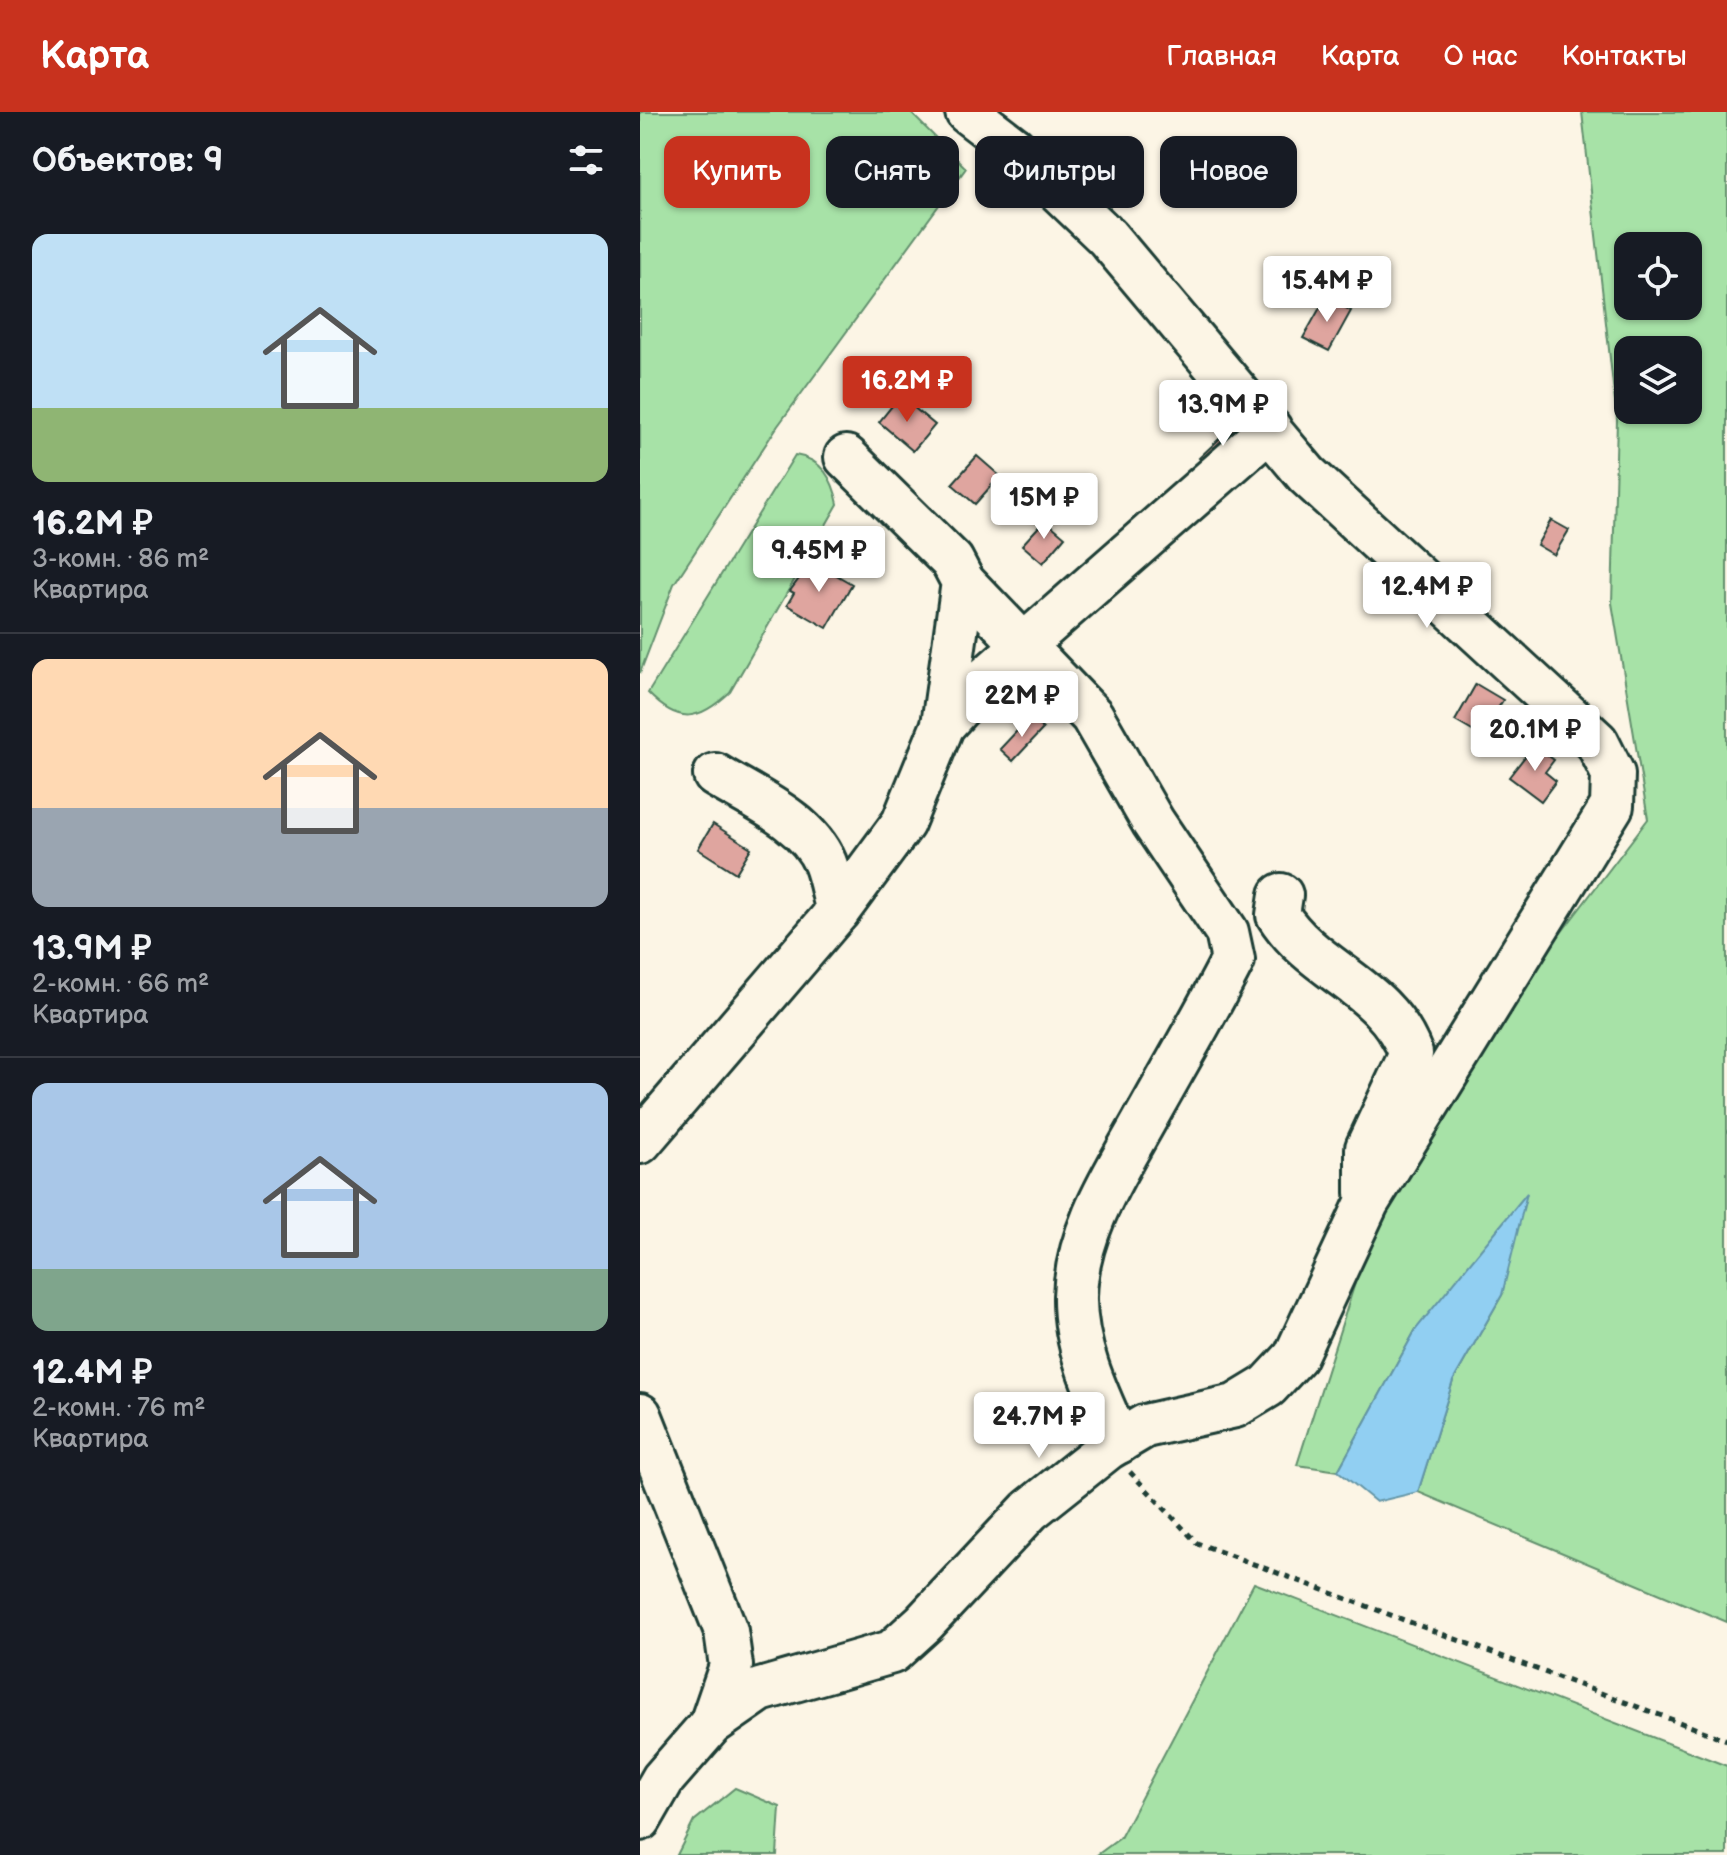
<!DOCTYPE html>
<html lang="ru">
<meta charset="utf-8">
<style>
body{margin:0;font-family:"Balsamiq Sans",sans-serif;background:#242831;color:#f1f3f6;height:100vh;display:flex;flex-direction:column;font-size:30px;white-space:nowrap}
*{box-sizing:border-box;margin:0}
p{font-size:26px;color:#9ea1a6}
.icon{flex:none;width:44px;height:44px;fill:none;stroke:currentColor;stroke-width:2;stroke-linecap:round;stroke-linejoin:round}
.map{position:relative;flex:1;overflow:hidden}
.details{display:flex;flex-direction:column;background:#171b24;width:640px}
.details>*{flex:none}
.hud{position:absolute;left:24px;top:24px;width:760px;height:72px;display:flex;gap:16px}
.fabs{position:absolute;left:974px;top:120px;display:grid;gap:16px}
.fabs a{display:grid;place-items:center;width:88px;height:88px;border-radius:16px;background:#171b24;box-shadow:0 2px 6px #0004;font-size:40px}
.price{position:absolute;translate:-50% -68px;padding:0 18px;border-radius:8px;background:#fff;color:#222;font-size:26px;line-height:52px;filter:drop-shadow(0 2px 4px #0008)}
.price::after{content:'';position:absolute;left:50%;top:48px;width:24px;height:18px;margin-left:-12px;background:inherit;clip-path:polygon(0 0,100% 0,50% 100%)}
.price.selected{background:#c8321e;color:#fff}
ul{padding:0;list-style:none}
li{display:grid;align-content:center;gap:16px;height:424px;padding:0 32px}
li+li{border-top:2px solid #363941}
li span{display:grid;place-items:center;height:248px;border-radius:16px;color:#555}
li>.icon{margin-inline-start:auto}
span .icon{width:144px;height:144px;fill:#fffc;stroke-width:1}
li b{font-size:34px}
h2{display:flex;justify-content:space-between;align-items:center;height:96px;padding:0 32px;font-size:34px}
.pill{padding:0 28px;border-radius:16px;background:#171b24;box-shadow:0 2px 6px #0004;font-size:28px;line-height:72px}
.pill.selected{background:#c8321e;color:#fff}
header{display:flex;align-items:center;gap:48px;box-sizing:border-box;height:112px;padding:0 40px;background:#c8321e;color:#fff}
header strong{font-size:38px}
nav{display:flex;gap:44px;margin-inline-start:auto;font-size:28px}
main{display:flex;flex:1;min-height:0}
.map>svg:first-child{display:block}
.green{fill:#a7e2a7;stroke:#63906e;stroke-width:2;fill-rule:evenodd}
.water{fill:#91cff2;stroke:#6395a6;stroke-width:2}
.building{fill:#dfa59f;stroke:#1f3d34;stroke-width:2}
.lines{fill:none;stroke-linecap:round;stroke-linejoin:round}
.minor-casing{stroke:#1f3d34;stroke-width:48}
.path{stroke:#1f3d34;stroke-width:5;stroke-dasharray:6 6;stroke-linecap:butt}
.minor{stroke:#fcf5e5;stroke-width:42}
</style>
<header>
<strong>Карта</strong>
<nav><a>Главная</a><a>Карта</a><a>О нас</a><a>Контакты</a></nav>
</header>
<main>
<section class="details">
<h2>Объектов: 9<svg class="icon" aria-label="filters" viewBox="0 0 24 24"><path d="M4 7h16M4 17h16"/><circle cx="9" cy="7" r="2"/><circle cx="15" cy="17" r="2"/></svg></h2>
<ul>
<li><span style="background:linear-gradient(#bfe0f5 70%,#8fb573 0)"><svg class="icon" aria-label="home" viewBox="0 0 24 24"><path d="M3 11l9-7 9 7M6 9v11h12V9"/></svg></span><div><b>16.2M ₽</b><p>3-комн. · 86 m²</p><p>Квартира</p></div></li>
<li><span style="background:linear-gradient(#ffd9b3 60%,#9aa5b1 0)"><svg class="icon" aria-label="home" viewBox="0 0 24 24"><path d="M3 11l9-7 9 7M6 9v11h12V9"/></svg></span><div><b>13.9M ₽</b><p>2-комн. · 66 m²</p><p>Квартира</p></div></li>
<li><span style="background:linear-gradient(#a9c7e8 75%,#7fa58c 0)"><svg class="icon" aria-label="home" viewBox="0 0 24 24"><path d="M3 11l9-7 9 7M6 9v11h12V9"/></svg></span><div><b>12.4M ₽</b><p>2-комн. · 76 m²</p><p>Квартира</p></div></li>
</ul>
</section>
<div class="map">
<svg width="1087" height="1743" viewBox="0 0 1087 1743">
<rect width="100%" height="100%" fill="#fcf5e5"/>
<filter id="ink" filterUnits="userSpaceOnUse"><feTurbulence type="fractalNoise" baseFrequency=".0125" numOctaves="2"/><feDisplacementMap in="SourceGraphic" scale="16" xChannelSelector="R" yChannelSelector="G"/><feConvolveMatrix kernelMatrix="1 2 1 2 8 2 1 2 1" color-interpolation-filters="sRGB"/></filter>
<g filter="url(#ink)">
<g class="green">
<polygon points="0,0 270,0 326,56 137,315 34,472 0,561"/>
<path d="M942 0H1087V1510L778 1380 813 1269 862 1183 776 1217 698 1359 657 1353 759 1033 1008 707 972 491 977 308ZM988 134H1048V194H988ZM988 238H1048V298H988Z"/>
<path d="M155 343C182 347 193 367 198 392L90 580C59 609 39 613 8 581Z"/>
<polygon points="614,1471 1087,1654 1087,1743 457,1743 480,1726"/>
<polygon points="95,1676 140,1695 137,1743 37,1743 54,1709"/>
</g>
<polygon class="water" points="887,1081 862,1183 813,1269 778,1380 736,1390 698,1359 776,1217"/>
<g class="building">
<polygon points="686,185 711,199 689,239 663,226"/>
<polygon points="260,284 295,313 273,339 239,310"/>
<polygon points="594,313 606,326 572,359 559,346"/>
<polygon points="337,344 360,364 335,392 312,372"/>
<polygon points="405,408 425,425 403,451 382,433"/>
<polygon points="911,408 929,418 914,443 897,433"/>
<polygon points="172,449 212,472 187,516 147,493 154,481 150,479"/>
<polygon points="836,572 863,588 841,624 815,609"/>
<polygon points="390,605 403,617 373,649 360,637"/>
<polygon points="894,633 914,648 905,660 916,669 901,689 869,665"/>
<polygon points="73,712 111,736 96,761 58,737"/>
</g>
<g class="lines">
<g class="minor-casing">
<g id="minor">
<polyline points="206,345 312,449 323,470 303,613"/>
<path d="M323 470 452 604 513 710 587 820 593 848C566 901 536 952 507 1004 476 1060 437 1117 435 1184 434 1235 458 1284 479 1330"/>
<path d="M75 663C112 686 167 708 185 751 191 766 193 783 198 799"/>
<path d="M641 783 638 803C675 861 745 873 771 942L727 1036V1081"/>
<polyline points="0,1030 198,799 263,711 303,613 345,567 630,317"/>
<polyline points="0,1303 86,1519 91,1554 71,1612"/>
<polyline points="0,1707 23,1667 71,1612 120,1578 252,1540 284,1511 390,1398 468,1336 505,1314 595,1294 628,1274 655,1245 727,1091 972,694 973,662 957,630 667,363 467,125 374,36 327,0"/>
</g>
</g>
<polyline class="path" points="490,1360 557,1431 1087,1628"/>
<use href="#minor" class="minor"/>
</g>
</g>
</svg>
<div class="fabs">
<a><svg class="icon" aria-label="locate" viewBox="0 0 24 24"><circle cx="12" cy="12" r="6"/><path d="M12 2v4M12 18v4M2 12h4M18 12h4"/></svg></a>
<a><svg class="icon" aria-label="layers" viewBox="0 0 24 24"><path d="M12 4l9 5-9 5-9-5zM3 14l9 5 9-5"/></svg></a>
</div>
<b class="price" style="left:687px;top:212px">15.4M ₽</b>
<b class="price selected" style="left:267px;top:312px">16.2M ₽</b>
<b class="price" style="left:583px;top:336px">13.9M ₽</b>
<b class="price" style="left:404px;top:429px">15M ₽</b>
<b class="price" style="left:179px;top:482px">9.45M ₽</b>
<b class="price" style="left:787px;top:518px">12.4M ₽</b>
<b class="price" style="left:382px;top:627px">22M ₽</b>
<b class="price" style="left:895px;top:661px">20.1M ₽</b>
<b class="price" style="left:399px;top:1348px">24.7M ₽</b>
<div class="hud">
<a class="pill selected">Купить</a>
<a class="pill">Снять</a>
<a class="pill">Фильтры</a>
<a class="pill">Новое</a>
</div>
</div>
</main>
